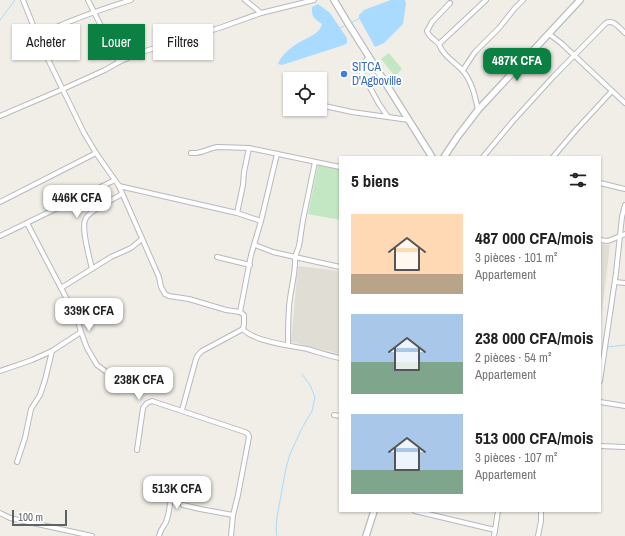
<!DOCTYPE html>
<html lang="fr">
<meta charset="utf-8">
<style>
body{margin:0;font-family:"Archivo Narrow",sans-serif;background:#f6f6f6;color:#222;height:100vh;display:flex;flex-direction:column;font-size:15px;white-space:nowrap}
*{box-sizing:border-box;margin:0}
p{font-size:13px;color:#767676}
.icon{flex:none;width:22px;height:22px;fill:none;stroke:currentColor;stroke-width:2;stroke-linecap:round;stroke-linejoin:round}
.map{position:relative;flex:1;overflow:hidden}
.sheet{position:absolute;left:339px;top:156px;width:262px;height:356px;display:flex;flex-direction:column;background:#fff;border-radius:0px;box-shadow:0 1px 3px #0004}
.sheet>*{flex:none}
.banner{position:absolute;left:12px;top:24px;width:267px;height:36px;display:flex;gap:8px}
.buttons{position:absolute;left:283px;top:72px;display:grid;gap:8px}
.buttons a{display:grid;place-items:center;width:44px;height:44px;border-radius:0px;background:#fff;box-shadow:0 1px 3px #0004;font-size:20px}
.scale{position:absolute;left:12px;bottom:10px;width:55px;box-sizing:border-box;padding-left:4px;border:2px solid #5e6267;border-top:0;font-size:11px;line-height:14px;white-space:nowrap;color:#5e6267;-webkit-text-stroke:3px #fff;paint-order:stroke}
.price{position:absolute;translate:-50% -34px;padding:0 9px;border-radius:8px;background:#fff;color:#222;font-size:13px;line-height:26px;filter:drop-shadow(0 1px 2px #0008)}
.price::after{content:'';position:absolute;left:50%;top:24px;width:12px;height:9px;margin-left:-6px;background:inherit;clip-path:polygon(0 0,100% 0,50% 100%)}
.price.selected{background:#0b8043;color:#fff}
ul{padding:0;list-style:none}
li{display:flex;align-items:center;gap:12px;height:100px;padding:0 12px}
li span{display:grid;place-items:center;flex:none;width:112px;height:80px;border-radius:0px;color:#555}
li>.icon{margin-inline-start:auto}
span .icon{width:48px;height:48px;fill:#fffc;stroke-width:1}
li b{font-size:17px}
h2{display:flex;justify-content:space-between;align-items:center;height:48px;padding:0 12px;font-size:17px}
.chip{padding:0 14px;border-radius:0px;background:#fff;box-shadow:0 1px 3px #0004;font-size:14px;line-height:36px}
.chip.selected{background:#0b8043;color:#fff}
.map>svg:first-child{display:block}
.education{fill:#e0ddd4}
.green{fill:#c4e7c3}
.water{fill:#a8dbff}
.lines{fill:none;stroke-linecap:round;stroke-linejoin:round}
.stream{stroke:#a8dbff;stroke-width:1}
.street-casing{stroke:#b7b9bd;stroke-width:6}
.secondary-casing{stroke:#b8bbc0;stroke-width:8}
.street{stroke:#fff;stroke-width:4}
.secondary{stroke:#fff;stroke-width:5.5}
.shop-dot{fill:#3f7fe0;stroke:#fff;stroke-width:1.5}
.labels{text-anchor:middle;stroke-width:4;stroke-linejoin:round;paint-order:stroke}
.shop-label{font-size:12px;fill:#366cbe;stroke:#fff;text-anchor:start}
</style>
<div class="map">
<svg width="625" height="536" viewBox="0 0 625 536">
<rect width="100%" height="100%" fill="#f0eee6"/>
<g class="education">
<polygon points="600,244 610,245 600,328"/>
<polygon points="298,266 340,271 340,354 291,342"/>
</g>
<g class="green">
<polygon points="389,53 402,69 395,76 381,59"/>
<polygon points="318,165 340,169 340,220 308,214"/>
</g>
<g class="water">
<polygon points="391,0 405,0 406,4 403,24 384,43 375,47 359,18 359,15 364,10"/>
<path d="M318 4 330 13 347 38V43L344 45 282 65 278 64C281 56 288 50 295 45 303 39 320 35 322 24 315 19 311 17 312 7Z"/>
</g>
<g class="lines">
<g class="stream">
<polyline points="0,20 15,0"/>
<polyline points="351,23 360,18"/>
<polyline points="340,28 346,25"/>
<polyline points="607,347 625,345"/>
<polyline points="277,536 276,531 277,517 286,468 290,454 302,428 312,411 315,397 310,385 302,374"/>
</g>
<g class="street-casing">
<g id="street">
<path d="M23 0 41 45 84 133 96 153 119 186 159 277 161 287 165 294 169 296 189 299 226 310 240 312 244 315V324L243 329C252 341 292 346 307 349 318 352 329 356 340 358"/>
<polyline points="88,0 119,62"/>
<polyline points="245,0 261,13"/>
<polyline points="549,34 561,43 625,103"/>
<path d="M37 36C67 21 99 10 131 0"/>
<path d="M439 44C435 40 429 37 427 31L432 22 450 3"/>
<path d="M369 57C364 62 362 66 362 73L379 104 388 117"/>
<polyline points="463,70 475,52 499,28 515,8 523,0"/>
<polyline points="320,105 352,112 409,120"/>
<path d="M478 110C475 96 472 81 462 70 454 61 443 56 439 44L486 0"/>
<polyline points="0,116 63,89 105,70 119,62 139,53 222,27 261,13 314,0"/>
<path d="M191 153C200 154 207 149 217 147L249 148 340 167"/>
<path d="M483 157 513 121 553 77 606 23C614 19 619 28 625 33"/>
<polyline points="553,157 576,130 612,91"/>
<polyline points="315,162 303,220 299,246 295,257 340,267"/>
<polyline points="600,183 625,189"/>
<polyline points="119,186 237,213 261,221"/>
<polyline points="0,202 96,153"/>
<polyline points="237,213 243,185 244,172 249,148"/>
<polyline points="27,223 61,288 77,318 81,332 87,348 97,365 116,379"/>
<polyline points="0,236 115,180"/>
<polyline points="600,240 608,241 625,234"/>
<path d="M255 245 273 252 295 257C296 274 290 291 289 307 288 320 288 333 288 345"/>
<polyline points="217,257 250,265"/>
<path d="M92 269C90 259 80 226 86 218 92 209 112 200 122 194"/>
<polyline points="615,282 625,283"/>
<polyline points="61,288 111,257 131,248 142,239"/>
<polyline points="240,312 251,255 261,221 277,154"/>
<polyline points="0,371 32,360 52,351 81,332"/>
<polyline points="600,381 616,273 622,217 625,205"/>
<polyline points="600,402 625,406"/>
<polyline points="182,410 196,359 198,355 202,351 243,329"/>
<polyline points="334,415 340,416"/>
<polyline points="600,446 625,447"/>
<polyline points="137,450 143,408 147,403 152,401 245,432 248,434 249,437 238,495 233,515 231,536"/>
<polyline points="17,462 25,438 31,409 40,395 45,380 52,351"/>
<polyline points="183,505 200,509 233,515"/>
<polyline points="415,511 495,530 498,511"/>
<polyline points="0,513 10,518 92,536"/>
<path d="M159 536C161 528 163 528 166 522 171 509 171 494 172 480"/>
<polyline points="494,536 495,530"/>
<polyline points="538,536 541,521 541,511"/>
</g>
</g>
<g class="secondary-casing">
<g id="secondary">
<polyline points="334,0 349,25 432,157"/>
<polyline points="444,157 458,136 478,110 580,0"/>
<polyline points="366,536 374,511"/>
</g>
</g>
<use href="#street" class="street"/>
<use href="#secondary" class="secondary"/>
</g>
<circle class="shop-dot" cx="344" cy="74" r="4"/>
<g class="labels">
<g class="shop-label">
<text x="352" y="71">SITCA<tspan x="352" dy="14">D'Agboville</tspan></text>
</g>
</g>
</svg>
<div class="buttons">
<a><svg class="icon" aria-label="locate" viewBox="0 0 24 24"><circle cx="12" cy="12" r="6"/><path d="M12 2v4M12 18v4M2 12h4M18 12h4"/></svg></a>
</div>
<div class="scale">100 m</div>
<b class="price selected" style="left:517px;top:82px">487K CFA</b>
<b class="price" style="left:77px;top:219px">446K CFA</b>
<b class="price" style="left:89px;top:332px">339K CFA</b>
<b class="price" style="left:139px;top:401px">238K CFA</b>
<b class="price" style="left:177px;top:510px">513K CFA</b>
<div class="banner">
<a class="chip">Acheter</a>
<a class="chip selected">Louer</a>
<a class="chip">Filtres</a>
</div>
<section class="sheet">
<h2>5 biens<svg class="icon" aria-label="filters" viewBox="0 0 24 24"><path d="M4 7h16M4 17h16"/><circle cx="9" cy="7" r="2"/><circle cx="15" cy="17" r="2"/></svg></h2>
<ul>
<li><span style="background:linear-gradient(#ffd9b3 75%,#b9a48a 0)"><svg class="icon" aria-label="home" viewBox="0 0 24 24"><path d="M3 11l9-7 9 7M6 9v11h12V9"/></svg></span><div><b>487 000 CFA/mois</b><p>3 pièces · 101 m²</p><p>Appartement</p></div></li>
<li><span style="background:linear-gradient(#a9c7e8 60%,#7fa58c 0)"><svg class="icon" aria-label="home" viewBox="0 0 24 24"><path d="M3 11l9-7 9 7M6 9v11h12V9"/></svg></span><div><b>238 000 CFA/mois</b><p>2 pièces · 54 m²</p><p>Appartement</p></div></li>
<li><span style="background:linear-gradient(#a9c7e8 70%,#7fa58c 0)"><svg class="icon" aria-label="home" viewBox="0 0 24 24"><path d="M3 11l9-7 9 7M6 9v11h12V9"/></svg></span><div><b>513 000 CFA/mois</b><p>3 pièces · 107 m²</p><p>Appartement</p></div></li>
</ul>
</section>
</div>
